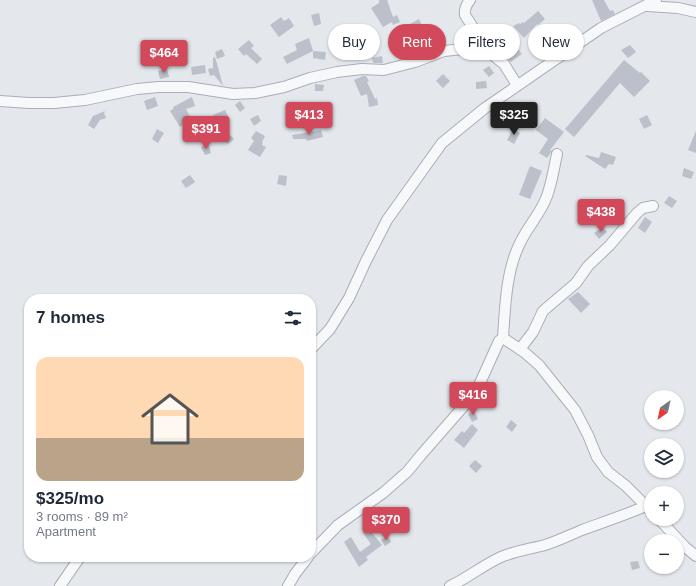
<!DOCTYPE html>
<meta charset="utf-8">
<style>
body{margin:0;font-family:Helvetica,sans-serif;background:#f6f6f7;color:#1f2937;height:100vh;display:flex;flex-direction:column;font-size:15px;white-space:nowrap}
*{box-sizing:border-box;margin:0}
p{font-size:13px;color:#747a83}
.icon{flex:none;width:22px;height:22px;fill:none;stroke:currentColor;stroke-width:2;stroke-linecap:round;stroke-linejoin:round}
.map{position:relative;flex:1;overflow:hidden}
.sheet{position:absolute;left:24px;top:294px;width:292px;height:268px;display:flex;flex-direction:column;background:#fff;border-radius:16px;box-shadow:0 1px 3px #0004}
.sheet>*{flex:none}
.hud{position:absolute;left:328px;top:24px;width:308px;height:36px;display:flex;gap:8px}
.needle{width:26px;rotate:213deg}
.controls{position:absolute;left:644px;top:390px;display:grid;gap:8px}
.controls a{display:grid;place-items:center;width:40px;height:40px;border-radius:50%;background:#fff;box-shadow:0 1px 3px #0004;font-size:20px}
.price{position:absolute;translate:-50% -34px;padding:0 9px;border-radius:4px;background:#d1495b;color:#fff;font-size:13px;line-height:26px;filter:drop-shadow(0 1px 2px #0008)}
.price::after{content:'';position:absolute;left:50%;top:24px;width:12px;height:9px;margin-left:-6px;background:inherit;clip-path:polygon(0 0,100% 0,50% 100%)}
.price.on{background:#222;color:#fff}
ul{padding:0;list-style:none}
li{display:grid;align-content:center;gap:8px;height:212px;padding:0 12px}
li span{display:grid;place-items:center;height:124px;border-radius:12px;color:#555}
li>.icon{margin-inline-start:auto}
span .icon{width:72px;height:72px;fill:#fffc;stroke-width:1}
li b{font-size:17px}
h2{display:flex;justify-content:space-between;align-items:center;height:48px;padding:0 12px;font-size:17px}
.pill{padding:0 14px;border-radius:18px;background:#fff;box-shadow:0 1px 3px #0004;font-size:14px;line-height:36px}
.pill.on{background:#d1495b;color:#fff}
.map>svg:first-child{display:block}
.building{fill:#bbc0ca}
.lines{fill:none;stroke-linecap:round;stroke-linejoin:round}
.minor-casing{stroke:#a9aeb7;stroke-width:12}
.minor{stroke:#f7f8fa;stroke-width:10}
</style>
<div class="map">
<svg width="696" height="586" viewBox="0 0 696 586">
<rect width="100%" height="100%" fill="#e4e7ec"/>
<g class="building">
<polygon points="379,0 387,0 393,17 397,15 400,22 393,25 392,22 383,27 371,8 379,3"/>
<polygon points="592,0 604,0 610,11 613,10 615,14 601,21"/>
<polygon points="538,11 545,19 538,25 537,24 524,38 513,26 519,23 520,24 523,22 524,23"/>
<polygon points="319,13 321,24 314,26 311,15"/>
<polygon points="281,17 284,21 289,18 294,26 279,37 270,25"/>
<polygon points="419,19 422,26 414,30 410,24"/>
<polygon points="466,29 471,36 463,41 458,35"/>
<polygon points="505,31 509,38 499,43 495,35"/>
<polygon points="309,38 313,51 326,52 325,60 313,58 313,51 287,64 283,57 297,50 295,44"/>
<polygon points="249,40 254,46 251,48 262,59 257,64 246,54 244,56 238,49"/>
<polygon points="349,43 352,50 345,53 342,46"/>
<polygon points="407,45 409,51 401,54 399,48"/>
<polygon points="630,45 636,52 628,58 621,50"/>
<polygon points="517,48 522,54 511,62 506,57"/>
<polygon points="222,49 225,56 217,59 215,52"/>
<polygon points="382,56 383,63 373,63 372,58"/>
<polygon points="215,57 218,67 223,86 214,75 210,76 208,69 213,68 213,58"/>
<polygon points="624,60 640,73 641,72 650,81 634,97 620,83 574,137 565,129"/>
<polygon points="205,65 206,73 192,75 191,67"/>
<polygon points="489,66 494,73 489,77 483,70"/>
<polygon points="167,69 169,77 160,79 158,71"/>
<polygon points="443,74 450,81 443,88 436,81"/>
<polygon points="363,76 366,76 369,81 367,82 375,99 377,98 378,105 369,107 367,94 361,96 354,80"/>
<polygon points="486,81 487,88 476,89 476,82"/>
<polygon points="315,84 324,85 323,91 315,91"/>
<polygon points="155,97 158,106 147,110 144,101"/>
<polygon points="192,97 195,106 186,109 192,120 180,127 170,111 174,108 173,107"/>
<polygon points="240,101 245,108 240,112 235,105"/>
<polygon points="225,110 229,118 217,124 213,115"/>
<polygon points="105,111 104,113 106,118 100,120 94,129 88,125 93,116"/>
<polygon points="258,115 261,121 254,126 250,119"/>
<polygon points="647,115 652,125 644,129 639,119"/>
<polygon points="545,118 564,132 550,150 552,151 547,158 539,153 548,139 536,130"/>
<polygon points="157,129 164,133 158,143 152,139"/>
<polygon points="513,129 520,133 514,144 507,140"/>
<polygon points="321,130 323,137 307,141 306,139 293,139 292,135"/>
<polygon points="256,131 265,136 262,142 263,143 262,145 266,147 260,157 248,150 254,141 251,138"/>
<polygon points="696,131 696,153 688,150"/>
<polygon points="229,134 234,139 228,144 224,141 224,138"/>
<polygon points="208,144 211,153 205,155 201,147"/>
<polygon points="601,152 616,157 613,165 609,164 605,169 585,156 586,155 599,158"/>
<polygon points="530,166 542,171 530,199 519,195"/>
<polygon points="684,168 694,172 691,179 682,176"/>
<polygon points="190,175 195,182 186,188 181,181"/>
<polygon points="279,175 287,176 286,186 277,184"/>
<polygon points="669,196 677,201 672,208 664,203"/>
<polygon points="645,217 652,222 645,233 638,228"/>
<polygon points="603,227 607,232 599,239 594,233"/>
<polygon points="578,292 590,304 581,313 568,299"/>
<polygon points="474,411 478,419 472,422 468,414"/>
<polygon points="511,420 517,425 512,432 506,427"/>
<polygon points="472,424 478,430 464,448 454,440 462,431 464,433"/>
<polygon points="475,460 482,466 476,473 469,466"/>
<polygon points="369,529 382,545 366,557 368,560 359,567 344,542 351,537 360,552 371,544 363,533"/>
<polygon points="388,536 391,542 385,546 381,540"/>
<polygon points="638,561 640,568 632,570 630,562"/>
</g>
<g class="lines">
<g class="minor-casing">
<g id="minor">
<path d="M470 0C466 5 464 9 465 15L489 52"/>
<polyline points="647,6 678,8 696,12"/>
<polyline points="0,101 29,103 54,103 85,100 137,89 159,87 188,87 233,94 255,93 284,87 310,78 337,72 362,69 384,70 415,62 444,51 463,49 489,52 504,64 517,85"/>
<polyline points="503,338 524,352 539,365 575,410 588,435 597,457 608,472 626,486 651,511"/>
<path d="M503 338C505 307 506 271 520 243 528 226 541 213 547 196 552 182 554 168 557 154"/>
<polyline points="311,349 330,329 349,298 366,261 387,220 442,143 485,108 601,28 656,0"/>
<polyline points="520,349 533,332 543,311 576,283 588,266 610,245 637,213 643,208 653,206"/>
<polyline points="659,519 685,547 696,556"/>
<polyline points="311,553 338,525 383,493 407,472 421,455 476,392 499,341 503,338"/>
<polyline points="60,586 80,557"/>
<polyline points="288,586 295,574 308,557"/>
<path d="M450 586C468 578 483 565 501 557 515 551 530 549 545 545 558 541 570 535 582 530 604 522 625 515 646 506"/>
</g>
</g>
<use href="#minor" class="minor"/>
</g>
</svg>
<div class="controls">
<a><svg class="needle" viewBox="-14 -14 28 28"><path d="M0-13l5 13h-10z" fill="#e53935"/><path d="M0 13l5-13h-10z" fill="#747a83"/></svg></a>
<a><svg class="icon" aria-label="layers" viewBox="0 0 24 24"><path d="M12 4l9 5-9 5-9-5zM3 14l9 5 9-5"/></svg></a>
<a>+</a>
<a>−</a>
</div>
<b class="price" style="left:164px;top:74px">$464</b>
<b class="price" style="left:309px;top:136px">$413</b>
<b class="price on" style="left:514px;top:136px">$325</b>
<b class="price" style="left:206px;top:150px">$391</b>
<b class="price" style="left:601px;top:233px">$438</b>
<b class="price" style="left:473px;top:416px">$416</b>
<b class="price" style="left:386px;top:541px">$370</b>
<div class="hud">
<a class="pill">Buy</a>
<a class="pill on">Rent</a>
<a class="pill">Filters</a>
<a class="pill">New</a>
</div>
<section class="sheet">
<h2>7 homes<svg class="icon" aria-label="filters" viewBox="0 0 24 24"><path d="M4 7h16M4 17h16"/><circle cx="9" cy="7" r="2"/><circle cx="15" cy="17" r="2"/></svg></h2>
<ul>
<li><span style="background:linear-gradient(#ffd9b3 65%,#b9a48a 0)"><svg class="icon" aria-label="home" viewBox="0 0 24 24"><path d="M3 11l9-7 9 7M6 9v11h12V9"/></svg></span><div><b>$325/mo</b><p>3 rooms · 89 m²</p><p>Apartment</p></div></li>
</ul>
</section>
</div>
